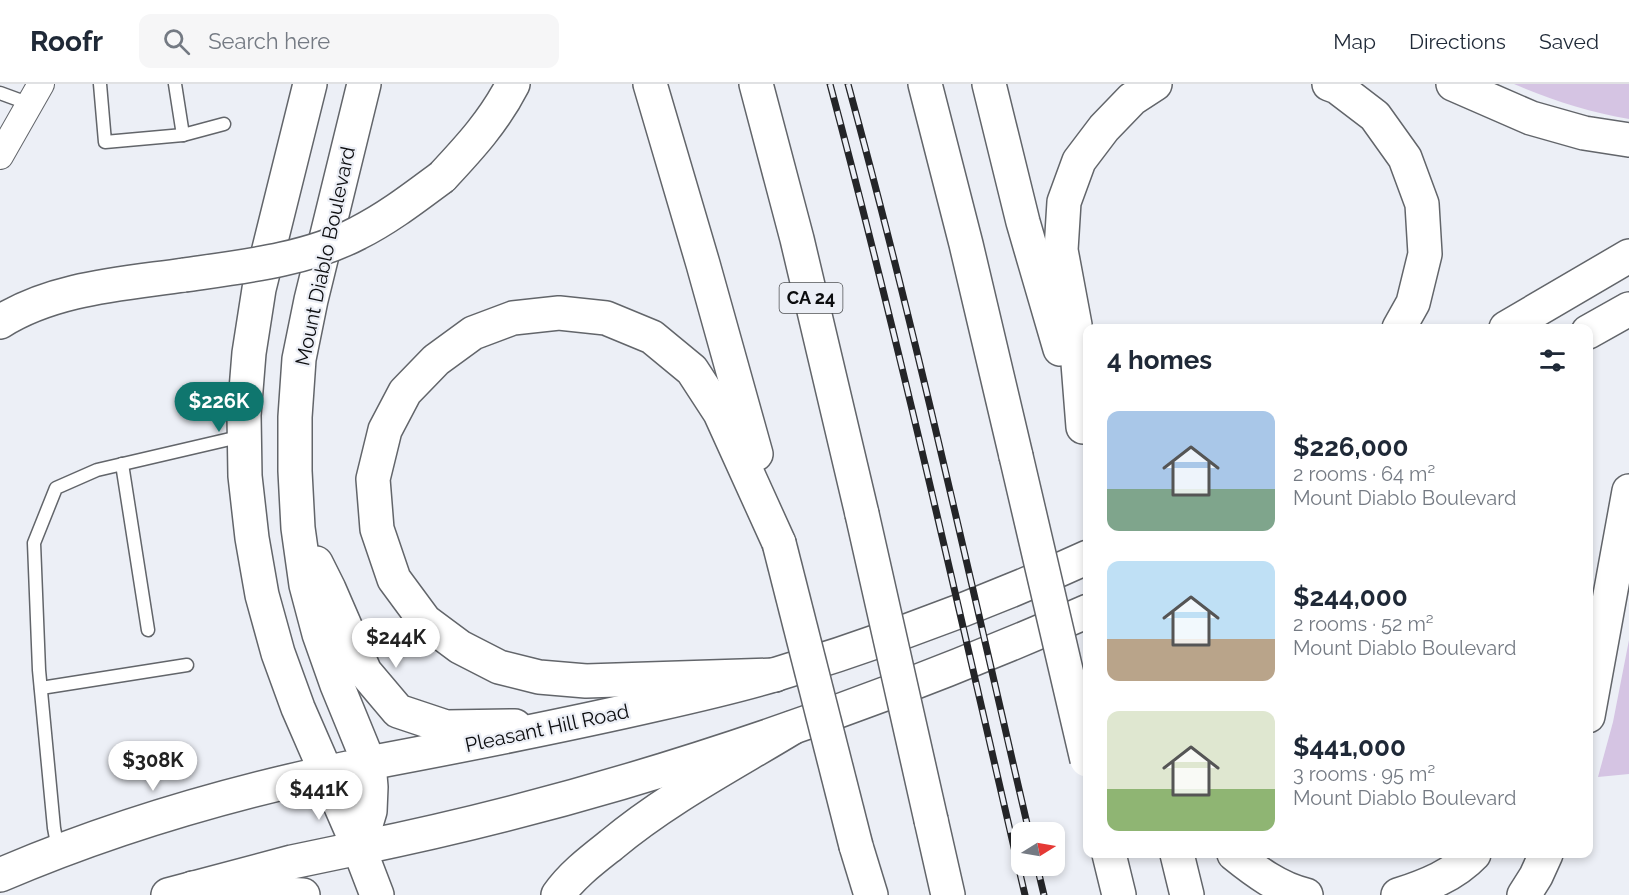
<!DOCTYPE html>
<meta charset="utf-8">
<style>
body{margin:0;font-family:Raleway,sans-serif;background:#f6f6f7;color:#1f2937;height:100vh;display:flex;flex-direction:column;font-size:22px;white-space:nowrap}
*{box-sizing:border-box;margin:0}
p{font-size:20px;color:#747a83}
.icon{flex:none;width:33px;height:33px;fill:none;stroke:currentColor;stroke-width:2;stroke-linecap:round;stroke-linejoin:round}
.map{position:relative;flex:1;overflow:hidden}
.sheet{position:absolute;left:1083px;top:240px;width:510px;height:534px;display:flex;flex-direction:column;background:#fff;border-radius:12px;box-shadow:0 3px 9px #0003}
.sheet>*{flex:none}
.needle{width:39px;rotate:79deg}
.controls{position:absolute;left:1011px;top:738px;display:grid;gap:12px}
.controls a{display:grid;place-items:center;width:54px;height:54px;border-radius:12px;background:#fff;box-shadow:0 3px 9px #0003;font-size:30px}
.price{position:absolute;translate:-50% -51px;padding:0 14px;border-radius:21px;background:#fff;color:#222;font-size:20px;line-height:39px;filter:drop-shadow(0 2px 3px #0008)}
.price::after{content:'';position:absolute;left:50%;top:36px;width:18px;height:14px;margin-left:-9px;background:inherit;clip-path:polygon(0 0,100% 0,50% 100%)}
.price.on{background:#0f766e;color:#fff}
ul{padding:0;list-style:none}
li{display:flex;align-items:center;gap:18px;height:150px;padding:0 24px}
li span{display:grid;place-items:center;flex:none;width:168px;height:120px;border-radius:12px;color:#555}
li>.icon{margin-inline-start:auto}
span .icon{width:72px;height:72px;fill:#fffc;stroke-width:1}
li b{font-size:26px}
h2{display:flex;justify-content:space-between;align-items:center;height:72px;padding:0 24px;font-size:26px}
header{display:flex;align-items:center;gap:36px;box-sizing:border-box;height:84px;padding:0 30px;background:#fff;border-bottom:2px solid #e0e1e3}
header strong{font-size:28px}
nav{display:flex;gap:33px;margin-inline-start:auto;font-size:21px}
.search{width:420px;height:54px;background:#f6f6f7;display:flex;align-items:center;gap:15px;box-sizing:border-box;padding:0 21px;border-radius:12px;color:#747a83;font-size:22px}
.map>svg:first-child{display:block}
.green{fill:#d5c4e3}
.lines{fill:none;stroke-linecap:round;stroke-linejoin:round}
.lane-casing{stroke:#62656a;stroke-width:15}
.street-casing{stroke:#62656a;stroke-width:28}
.secondary-casing{stroke:#62656a;stroke-width:36}
.primary-casing{stroke:#62656a;stroke-width:36}
.highway-casing{stroke:#62656a;stroke-width:36}
.lane{stroke:#fff;stroke-width:12}
.street{stroke:#fff;stroke-width:26}
.secondary{stroke:#fff;stroke-width:33}
.primary{stroke:#fff;stroke-width:33}
.highway{stroke:#fff;stroke-width:33}
.rail-casing{stroke:#242528;stroke-width:7}
.rail{stroke:#eceff6;stroke-width:4.5;stroke-dasharray:14;stroke-linecap:butt}
.highway-bridge-casing{stroke:#62656a;stroke-width:36;stroke-linecap:butt}
.highway-bridge{stroke:#fff;stroke-width:33}
.labels{text-anchor:middle;stroke-width:4.5;stroke-linejoin:round;paint-order:stroke}
.shield{fill:#eceff6;stroke:#4f5154;stroke-width:1.5}
.shield-label{font-size:18px;font-weight:bold;fill:#0c0d0f}
.street-label{font-size:20px;fill:#0c0d0f;stroke:#eceff6}
</style>
<header>
<strong>Roofr</strong>
<div class="search"><svg class="icon" aria-label="search" viewBox="0 0 24 24"><circle cx="10" cy="10" r="6"/><path d="M15 15l6 6"/></svg>Search here</div>
<nav><a>Map</a><a>Directions</a><a>Saved</a></nav>
</header>
<div class="map">
<svg width="1629" height="811" viewBox="0 0 1629 811">
<rect width="100%" height="100%" fill="#eceff6"/>
<g class="green">
<path d="M1514 0H1629V35C1589 28 1551 16 1514 0Z"/>
<polygon points="1629,556 1629,690 1598,693 1613,638"/>
</g>
<g class="lines">
<g class="lane-casing">
<g id="lane">
<polyline points="100,0 105,58 183,51 224,40"/>
<polyline points="175,0 183,51"/>
<polyline points="0,9 30,20"/>
<polyline points="122,380 148,546"/>
<polyline points="41,604 187,581"/>
<polyline points="58,765 54,744 39,586 34,459 56,404 97,386 243,352"/>
</g>
</g>
<g class="street-casing">
<polyline id="street" points="0,72 41,0"/>
</g>
<g class="secondary-casing">
<g id="secondary">
<polyline points="310,0 259,205 249,269 244,331 245,392 252,454 262,511 278,569 298,624 359,764"/>
<polyline points="316,479 329,505 365,588 398,627 446,643 515,642"/>
<polyline points="359,764 370,727 371,703 369,679 337,601 319,550 306,501 298,444 295,387 295,333 299,275 311,216 364,0"/>
<path d="M0 791C112 743 229 709 348 684"/>
<polyline points="168,811 292,778 359,764"/>
</g>
</g>
<g class="primary-casing">
<g id="primary">
<polyline points="1506,244 1629,172"/>
<polyline points="1588,248 1629,225"/>
<path d="M369 679C465 661 562 642 658 620 698 611 738 602 777 590 883 558 987 519 1088 473"/>
<path d="M359 764C610 713 853 630 1088 527"/>
</g>
</g>
<g class="highway-casing">
<g id="highway">
<polyline points="650,0 703,180 756,370"/>
<polyline points="756,0 797,155 862,430"/>
<polyline points="925,0 966,160 1016,372"/>
<polyline points="989,0 1023,138 1060,265"/>
<polyline points="1329,0 1337,3 1375,32 1405,74 1422,120 1425,170 1413,219 1399,244"/>
<polyline points="1453,0 1531,34 1584,49 1629,56"/>
<path d="M442 93C470 63 494 37 513 0"/>
<path d="M0 238C54 204 122 200 184 191"/>
<polyline points="1083,343 1075,241 1061,166 1064,118 1079,77 1104,44 1132,15 1155,0"/>
<polyline points="775,591 586,597 539,593 499,583 460,563 425,537 394,495 377,445 373,395 385,346 405,308 436,276 473,249 513,234 559,229 606,234 652,253 692,286 720,329 779,459"/>
<polyline points="1588,632 1629,407"/>
<polyline points="931,736 948,811"/>
<polyline points="856,762 871,811"/>
<polyline points="359,764 377,811"/>
<polyline points="1109,770 1119,811"/>
<polyline points="1177,770 1187,811"/>
<path d="M1234 770C1255 787 1279 805 1306 811"/>
<polyline points="193,804 243,808 303,811"/>
<path d="M558 811C572 791 592 776 611 761 666 715 731 681 792 644"/>
<path d="M1398 811C1426 802 1454 791 1474 770"/>
<polyline points="1524,811 1536,792 1546,770"/>
</g>
</g>
<use href="#lane" class="lane"/>
<use href="#street" class="street"/>
<use href="#secondary" class="secondary"/>
<use href="#primary" class="primary"/>
<use href="#highway" class="highway"/>
<g class="rail-casing">
<g id="rail">
<path d="M830 0C902 269 962 540 1025 811"/>
<path d="M848 0C916 248 971 499 1029 748"/>
<polyline points="1037,782 1044,811"/>
</g>
</g>
<use href="#rail" class="rail"/>
<g class="highway-bridge-casing">
<g id="highway-bridge">
<path d="M184 191C240 183 307 176 358 149 388 134 415 113 442 93"/>
<polyline points="1016,372 1087,676"/>
<polyline points="862,430 931,736"/>
<polyline points="779,459 856,762"/>
</g>
</g>
<use href="#highway-bridge" class="highway-bridge"/>
</g>
<g class="labels">
<rect class="shield" x="779.5" y="199" width="63" height="30" rx="4.5"/>
<g class="shield-label">
<text x="811" y="220">CA 24</text>
</g>
<g class="street-label">
<text transform="translate(325 172) rotate(-78)" y="7">Mount Diablo Boulevard</text>
<text transform="translate(547 644) rotate(-12)" y="7">Pleasant Hill Road</text>
</g>
</g>
</svg>
<div class="controls">
<a><svg class="needle" viewBox="-14 -14 28 28"><path d="M0-13l5 13h-10z" fill="#e53935"/><path d="M0 13l5-13h-10z" fill="#747a83"/></svg></a>
</div>
<b class="price on" style="left:219px;top:349px">$226K</b>
<b class="price" style="left:396px;top:585px">$244K</b>
<b class="price" style="left:153px;top:708px">$308K</b>
<b class="price" style="left:319px;top:737px">$441K</b>
<section class="sheet">
<h2>4 homes<svg class="icon" aria-label="filters" viewBox="0 0 24 24"><path d="M4 7h16M4 17h16"/><circle cx="9" cy="7" r="2"/><circle cx="15" cy="17" r="2"/></svg></h2>
<ul>
<li><span style="background:linear-gradient(#a9c7e8 65%,#7fa58c 0)"><svg class="icon" aria-label="home" viewBox="0 0 24 24"><path d="M3 11l9-7 9 7M6 9v11h12V9"/></svg></span><div><b>$226,000</b><p>2 rooms · 64 m²</p><p>Mount Diablo Boulevard</p></div></li>
<li><span style="background:linear-gradient(#bfe0f5 65%,#b9a48a 0)"><svg class="icon" aria-label="home" viewBox="0 0 24 24"><path d="M3 11l9-7 9 7M6 9v11h12V9"/></svg></span><div><b>$244,000</b><p>2 rooms · 52 m²</p><p>Mount Diablo Boulevard</p></div></li>
<li><span style="background:linear-gradient(#dfe7d0 65%,#8fb573 0)"><svg class="icon" aria-label="home" viewBox="0 0 24 24"><path d="M3 11l9-7 9 7M6 9v11h12V9"/></svg></span><div><b>$441,000</b><p>3 rooms · 95 m²</p><p>Mount Diablo Boulevard</p></div></li>
</ul>
</section>
</div>
